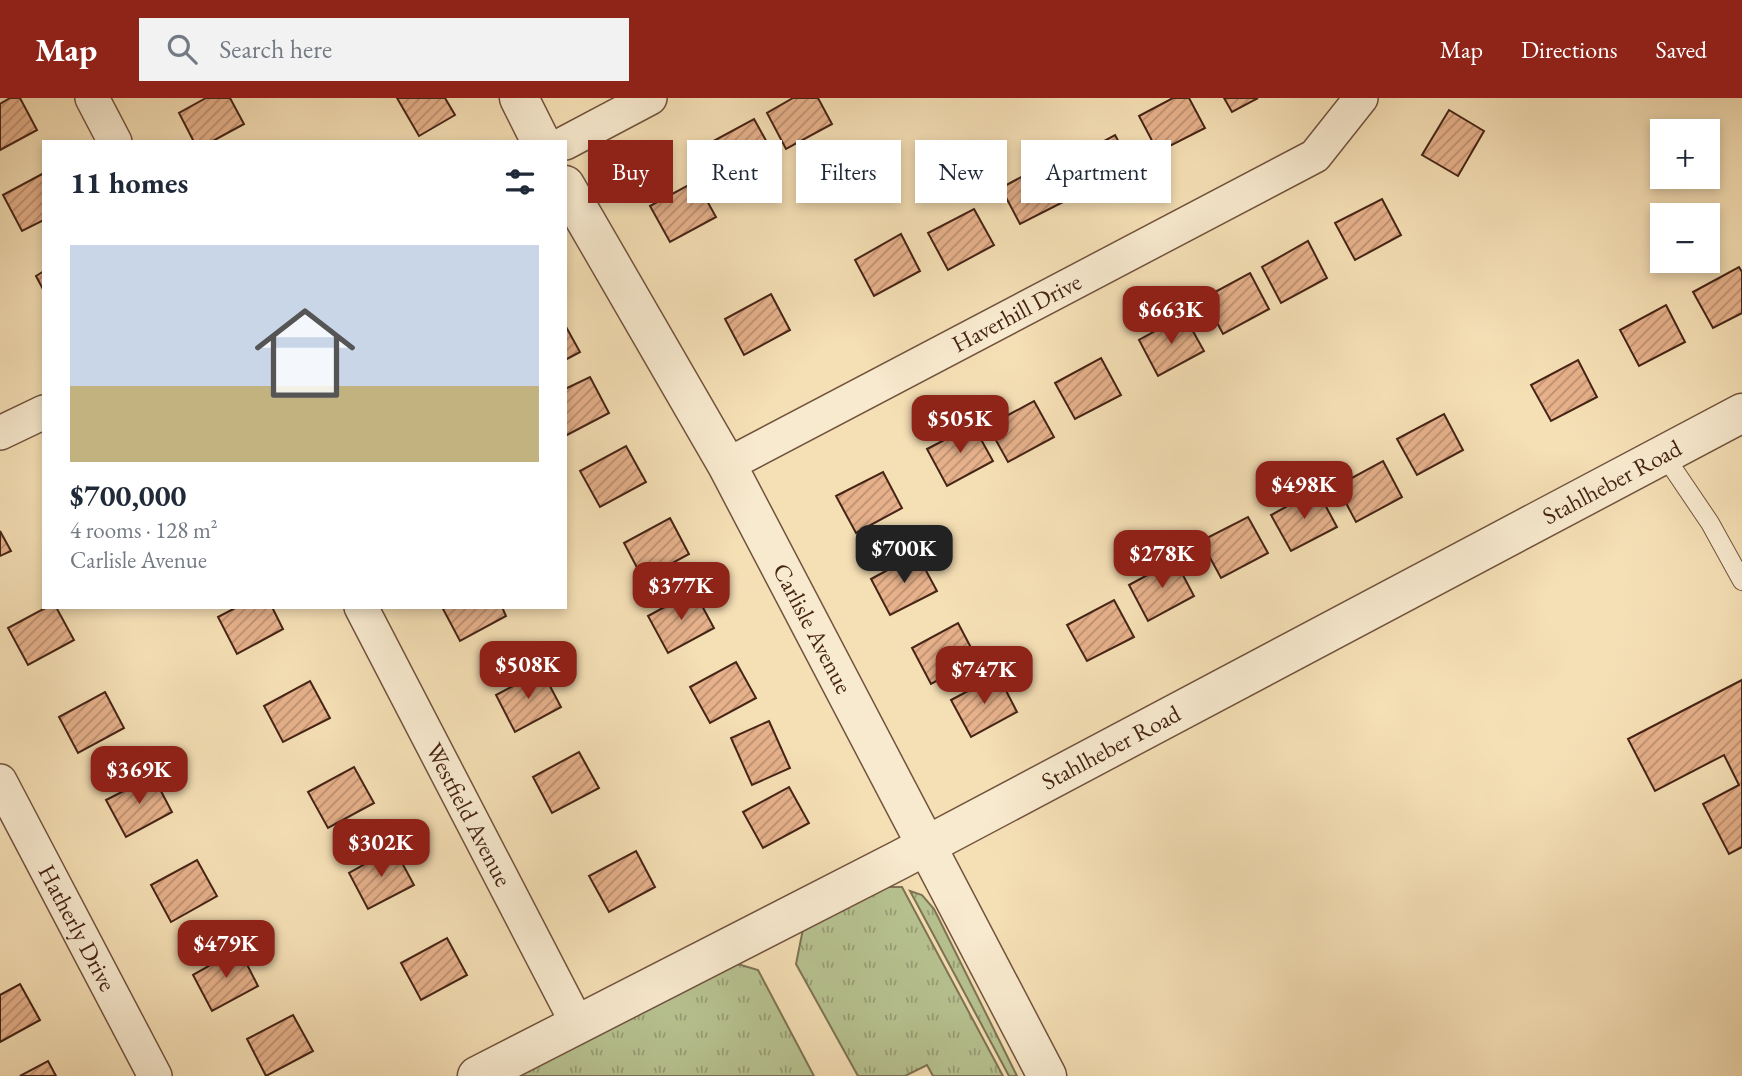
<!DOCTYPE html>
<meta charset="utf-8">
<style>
body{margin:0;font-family:"EB Garamond",serif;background:#f2f2f3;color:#1f2937;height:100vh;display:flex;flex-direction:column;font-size:26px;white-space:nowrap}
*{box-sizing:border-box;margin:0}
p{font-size:23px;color:#747a83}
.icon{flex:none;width:38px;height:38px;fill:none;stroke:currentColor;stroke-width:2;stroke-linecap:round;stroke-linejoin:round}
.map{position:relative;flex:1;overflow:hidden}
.panel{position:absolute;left:42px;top:42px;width:525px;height:469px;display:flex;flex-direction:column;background:#fff;border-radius:0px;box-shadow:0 4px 10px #0003}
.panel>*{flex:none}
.guide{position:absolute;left:588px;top:42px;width:665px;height:63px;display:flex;gap:14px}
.fabs{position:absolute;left:1650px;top:21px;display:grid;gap:14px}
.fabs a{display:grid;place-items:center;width:70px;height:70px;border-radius:0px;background:#fff;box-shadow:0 4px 10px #0003;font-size:35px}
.price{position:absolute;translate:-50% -60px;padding:0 16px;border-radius:14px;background:#8f2418;color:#fff;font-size:23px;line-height:46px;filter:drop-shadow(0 2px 4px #0008)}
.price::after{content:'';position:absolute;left:50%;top:42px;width:21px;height:16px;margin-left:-10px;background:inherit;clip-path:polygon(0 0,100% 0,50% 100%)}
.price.active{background:#222;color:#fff}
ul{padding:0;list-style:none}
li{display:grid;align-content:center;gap:14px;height:371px;padding:0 28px}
li span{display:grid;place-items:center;height:217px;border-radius:0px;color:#555}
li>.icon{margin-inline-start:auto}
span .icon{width:126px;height:126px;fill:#fffc;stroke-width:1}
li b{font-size:30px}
h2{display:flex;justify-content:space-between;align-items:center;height:84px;padding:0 28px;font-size:30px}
.pill{padding:0 24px;border-radius:0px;background:#fff;box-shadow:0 4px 10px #0003;font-size:24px;line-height:63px}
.pill.active{background:#8f2418;color:#fff}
header{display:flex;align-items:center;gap:42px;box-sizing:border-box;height:98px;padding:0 35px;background:#8f2418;color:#fff}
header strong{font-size:33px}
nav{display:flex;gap:38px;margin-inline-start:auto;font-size:24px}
.search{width:490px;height:63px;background:#f2f2f3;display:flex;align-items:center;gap:18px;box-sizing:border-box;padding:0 24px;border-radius:0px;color:#747a83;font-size:26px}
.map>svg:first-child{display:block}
.grass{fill:url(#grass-tufts);stroke:#7e7354;stroke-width:2}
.building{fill:url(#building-hatch);stroke:#462416;stroke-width:2}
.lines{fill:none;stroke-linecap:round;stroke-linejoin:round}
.service-casing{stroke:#72533e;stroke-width:20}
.minor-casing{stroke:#72533e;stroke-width:36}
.tertiary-casing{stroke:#72533e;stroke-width:41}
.service{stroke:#f8eacf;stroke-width:18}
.minor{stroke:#f8eacf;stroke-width:33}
.tertiary{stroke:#f8eacf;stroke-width:38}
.labels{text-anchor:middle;stroke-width:5;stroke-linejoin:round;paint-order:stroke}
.street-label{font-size:24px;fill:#462416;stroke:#f8eacf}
</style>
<header>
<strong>Map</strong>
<div class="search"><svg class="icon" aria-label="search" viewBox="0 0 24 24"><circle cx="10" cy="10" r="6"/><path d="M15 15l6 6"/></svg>Search here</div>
<nav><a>Map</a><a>Directions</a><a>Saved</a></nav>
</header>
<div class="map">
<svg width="1742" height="978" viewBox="0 0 1742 978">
<defs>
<pattern id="grass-tufts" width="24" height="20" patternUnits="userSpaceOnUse" patternTransform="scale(1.75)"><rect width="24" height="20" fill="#b7c291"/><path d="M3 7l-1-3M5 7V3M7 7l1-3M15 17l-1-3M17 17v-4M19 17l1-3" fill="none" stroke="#979d75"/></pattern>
<pattern id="building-hatch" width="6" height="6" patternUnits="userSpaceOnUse" patternTransform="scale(1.75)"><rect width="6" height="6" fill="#e6b18b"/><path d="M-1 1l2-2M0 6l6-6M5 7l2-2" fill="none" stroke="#bc9071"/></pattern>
</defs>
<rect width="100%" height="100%" fill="#f5dfb5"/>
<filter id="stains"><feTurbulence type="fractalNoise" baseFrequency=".00286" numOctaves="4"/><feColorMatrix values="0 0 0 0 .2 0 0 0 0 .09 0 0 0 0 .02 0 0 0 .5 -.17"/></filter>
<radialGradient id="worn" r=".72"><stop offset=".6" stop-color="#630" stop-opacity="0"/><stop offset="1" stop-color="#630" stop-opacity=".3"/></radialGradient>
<g class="grass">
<polygon points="884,789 902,789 1003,978 933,978 927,967 905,978 858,978 796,866 803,831"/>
<polygon points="910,793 922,797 934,811 1017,978 1009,978"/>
<polygon points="731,864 758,872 814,978 509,978"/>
</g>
<g class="building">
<polygon points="10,0 20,0 37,32 0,52 0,6"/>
<polygon points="206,0 230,0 244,26 211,44 194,44 179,15"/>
<polygon points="397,0 445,0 455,17 419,38"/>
<polygon points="793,0 818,0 832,26 786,51 767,15"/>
<polygon points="1173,0 1189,0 1205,30 1158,54 1139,18"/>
<polygon points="1224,0 1258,0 1232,14"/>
<polygon points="1449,12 1484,33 1458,78 1422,57"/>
<polygon points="754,21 774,57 728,82 708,46"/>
<polygon points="1115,37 1135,74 1088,98 1069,62"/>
<polygon points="1047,65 1067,102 1020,126 1001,90"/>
<polygon points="44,75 44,122 22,133 3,97"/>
<polygon points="696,83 716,119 670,144 650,108"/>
<polygon points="1382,101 1401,137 1355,162 1335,125"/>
<polygon points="974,111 994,147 948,172 928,135"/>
<polygon points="901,136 920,173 874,198 855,162"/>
<polygon points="1308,143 1327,180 1281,205 1262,169"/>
<polygon points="1739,169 1742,174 1742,215 1713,230 1693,194"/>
<polygon points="44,173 44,193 36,178"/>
<polygon points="1250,175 1269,211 1223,236 1204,200"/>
<polygon points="771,196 790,232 744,257 725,221"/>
<polygon points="1666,207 1685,244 1639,268 1620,232"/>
<polygon points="1184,217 1204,253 1158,278 1139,242"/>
<polygon points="565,227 580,254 565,262"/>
<polygon points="1101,260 1121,297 1075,321 1055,285"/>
<polygon points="1578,262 1597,299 1551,323 1531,287"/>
<polygon points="590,279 609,315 565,338 565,291"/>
<polygon points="1034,303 1054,339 1008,364 988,328"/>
<polygon points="1444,316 1463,352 1417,377 1397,341"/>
<polygon points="973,327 993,363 947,388 927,351"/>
<polygon points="626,348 646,384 600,409 580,373"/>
<polygon points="1383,363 1402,399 1356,424 1337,388"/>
<polygon points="883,374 902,410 856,435 836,398"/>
<polygon points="1317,392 1337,429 1291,453 1271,417"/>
<polygon points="1248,419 1268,455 1221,480 1201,443"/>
<polygon points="670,420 689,456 643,481 624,445"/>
<polygon points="0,433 11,453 0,458"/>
<polygon points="917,456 937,493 890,517 871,481"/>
<polygon points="1175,462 1194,498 1148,523 1129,487"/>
<polygon points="694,493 714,530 668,555 648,518"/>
<polygon points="1114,502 1134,539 1087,563 1067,527"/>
<polygon points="47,509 56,509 74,542 28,567 8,530"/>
<polygon points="237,509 272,509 283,531 237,556 218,519"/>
<polygon points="442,509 502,509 506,518 460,543"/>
<polygon points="958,525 977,561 931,586 912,550"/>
<polygon points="736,564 756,600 710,625 690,589"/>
<polygon points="542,573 561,609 515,634 496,597"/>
<polygon points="998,577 1017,614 971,639 951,602"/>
<polygon points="1742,582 1742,749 1729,756 1703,706 1739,687 1724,657 1655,693 1628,641"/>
<polygon points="310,583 330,620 283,644 264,608"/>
<polygon points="105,594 124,630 78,655 59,619"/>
<polygon points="769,623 790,670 752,687 731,640"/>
<polygon points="579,654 599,690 552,715 533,679"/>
<polygon points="354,669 374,705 328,730 308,694"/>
<polygon points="153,678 172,714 126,739 106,702"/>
<polygon points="789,689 809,725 763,750 743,714"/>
<polygon points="394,750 414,787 368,811 349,775"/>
<polygon points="636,753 655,789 609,814 589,778"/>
<polygon points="197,762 217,798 171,824 151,787"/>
<polygon points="447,840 467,877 421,902 401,865"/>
<polygon points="239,851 258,888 212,913 193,877"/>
<polygon points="20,886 40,922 0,944 0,897"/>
<polygon points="293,917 313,953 266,978 247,941"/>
<polygon points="48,963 56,978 20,978"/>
</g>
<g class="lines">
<g class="service-casing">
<polyline id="service" points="1664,357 1710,425 1742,483"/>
</g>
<g class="minor-casing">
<g id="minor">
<polyline points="92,0 115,44"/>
<polyline points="565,45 650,0"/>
<polyline points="0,335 44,314"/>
<path id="s1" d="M727 367 1315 58 1361 0"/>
<path id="s2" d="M361 509 578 927"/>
<path id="s3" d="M0 683 155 978"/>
</g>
</g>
<g class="tertiary-casing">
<g id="tertiary">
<polyline points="519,0 541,44"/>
<path id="s4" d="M565 87 727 367 1047 978"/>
<path id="s5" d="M477 978 899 762 1742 315"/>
</g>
</g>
<use href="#service" class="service"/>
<use href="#minor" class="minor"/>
<use href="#tertiary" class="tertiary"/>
</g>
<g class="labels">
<g class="street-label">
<text dy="8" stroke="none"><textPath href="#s1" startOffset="327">Haverhill Drive</textPath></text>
<text dy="8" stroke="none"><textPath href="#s5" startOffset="1281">Stahlheber Road</textPath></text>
<text dy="8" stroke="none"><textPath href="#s4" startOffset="508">Carlisle Avenue</textPath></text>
<text dy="8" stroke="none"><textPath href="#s5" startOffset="714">Stahlheber Road</textPath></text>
<text dy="8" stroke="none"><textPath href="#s2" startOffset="234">Westfield Avenue</textPath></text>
<text dy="8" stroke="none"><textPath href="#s3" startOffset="166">Hatherly Drive</textPath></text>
</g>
</g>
<rect width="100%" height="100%" filter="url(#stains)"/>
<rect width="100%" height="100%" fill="url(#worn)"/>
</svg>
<div class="fabs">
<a>+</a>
<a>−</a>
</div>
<b class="price" style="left:1171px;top:248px">$663K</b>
<b class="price" style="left:960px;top:357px">$505K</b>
<b class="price" style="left:1304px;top:423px">$498K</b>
<b class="price active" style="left:904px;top:487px">$700K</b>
<b class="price" style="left:1162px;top:492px">$278K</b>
<b class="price" style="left:681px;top:524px">$377K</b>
<b class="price" style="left:528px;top:603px">$508K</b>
<b class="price" style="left:984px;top:608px">$747K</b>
<b class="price" style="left:139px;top:708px">$369K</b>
<b class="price" style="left:381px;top:781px">$302K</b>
<b class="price" style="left:226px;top:882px">$479K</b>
<div class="guide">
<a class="pill active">Buy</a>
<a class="pill">Rent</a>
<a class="pill">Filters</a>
<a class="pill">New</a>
<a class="pill">Apartment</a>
</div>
<section class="panel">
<h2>11 homes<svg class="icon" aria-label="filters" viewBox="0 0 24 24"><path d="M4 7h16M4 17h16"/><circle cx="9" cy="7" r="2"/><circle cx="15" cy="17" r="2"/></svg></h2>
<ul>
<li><span style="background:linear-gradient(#c9d6e8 65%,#c2b280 0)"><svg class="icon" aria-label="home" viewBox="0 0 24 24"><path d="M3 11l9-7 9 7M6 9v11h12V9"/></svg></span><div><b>$700,000</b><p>4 rooms · 128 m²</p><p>Carlisle Avenue</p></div></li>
</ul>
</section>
</div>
